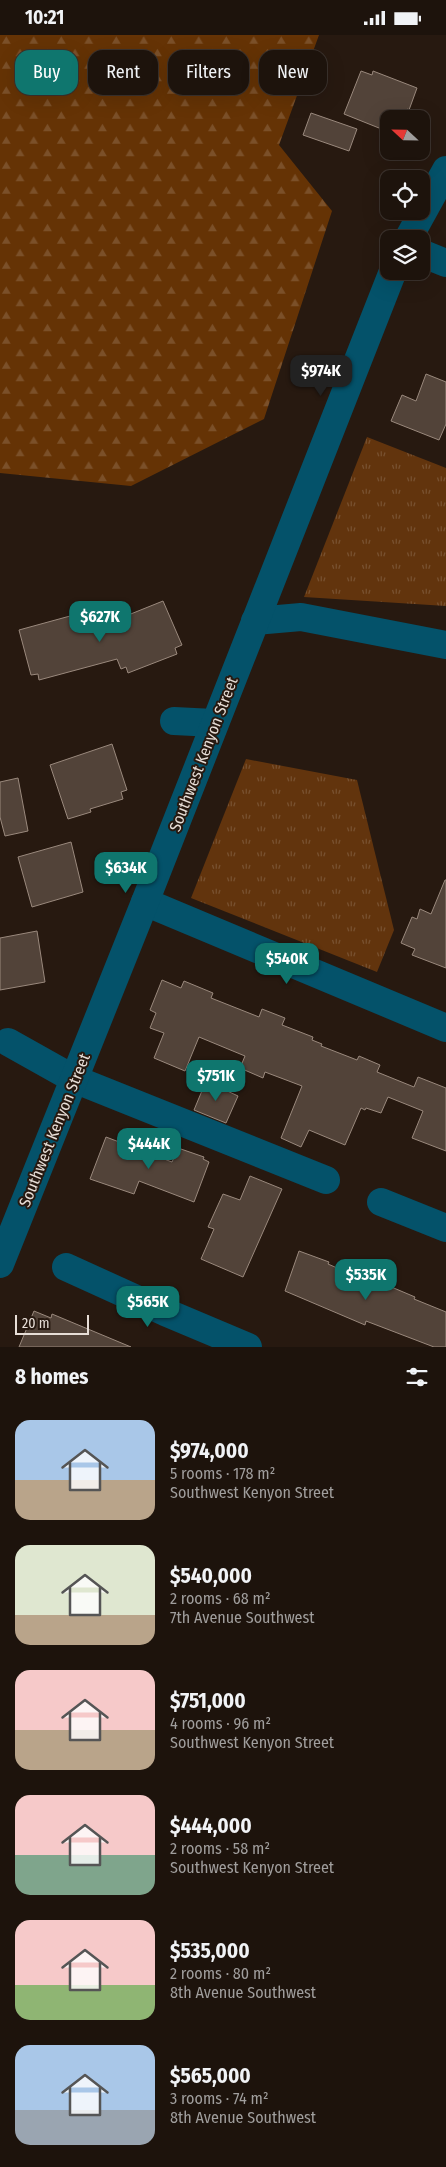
<!DOCTYPE html>
<meta charset="utf-8">
<style>
body{margin:0;font-family:"Fira Sans Condensed",sans-serif;background:#2a201a;color:#f1f3f6;height:100vh;display:flex;flex-direction:column;font-size:19px;white-space:nowrap}
*{box-sizing:border-box;margin:0}
p{font-size:16px;color:#a09e9d}
.icon{flex:none;width:28px;height:28px;fill:none;stroke:currentColor;stroke-width:2;stroke-linecap:round;stroke-linejoin:round}
.map{position:relative;height:1312px;overflow:hidden}
.drawer{display:flex;flex-direction:column;background:#1d130c;flex:1}
.drawer>*{flex:none}
.guide{position:absolute;left:15px;top:15px;width:416px;height:45px;display:flex;gap:10px}
.needle{width:32px;rotate:292deg}
.buttons{position:absolute;left:380px;top:75px;display:grid;gap:10px}
.buttons a{display:grid;place-items:center;width:50px;height:50px;border-radius:10px;background:#1d130c;box-shadow:0 5px 20px #0002,0 0 0 1px #3b322d;font-size:25px}
.scale{position:absolute;left:15px;bottom:12px;width:74px;box-sizing:border-box;padding-left:5px;border:2px solid #e7ded7;border-top:0;font-size:14px;line-height:18px;white-space:nowrap;color:#e7ded7;-webkit-text-stroke:4px #271910;paint-order:stroke}
.price{position:absolute;translate:-50% -42px;padding:0 11px;border-radius:10px;background:#0f766e;color:#fff;font-size:16px;line-height:32px;filter:drop-shadow(0 1px 2px #0008)}
.price::after{content:'';position:absolute;left:50%;top:30px;width:15px;height:11px;margin-left:-8px;background:inherit;clip-path:polygon(0 0,100% 0,50% 100%)}
.price.active{background:#222;color:#fff}
ul{padding:0;list-style:none}
li{display:flex;align-items:center;gap:15px;height:125px;padding:0 15px}
li span{display:grid;place-items:center;flex:none;width:140px;height:100px;border-radius:15px;color:#555}
li>.icon{margin-inline-start:auto}
span .icon{width:60px;height:60px;fill:#fffc;stroke-width:1}
li b{font-size:21px}
h2{display:flex;justify-content:space-between;align-items:center;height:60px;padding:0 15px;font-size:21px}
.chip{padding:0 18px;border-radius:15px;background:#1d130c;box-shadow:0 5px 20px #0002,0 0 0 1px #3b322d;font-size:18px;line-height:45px}
.chip.active{background:#0f766e;color:#fff}
.status{display:flex;justify-content:space-between;align-items:center;height:35px;padding:0 25px;background:#1d130c;direction:ltr}
.status svg{height:14px;fill:currentColor}
.map>svg:first-child{display:block}
.grass{fill:url(#grass-tufts)}
.forest{fill:url(#forest-firs)}
.building{fill:#524339;stroke:#9a897d}
.lines{fill:none;stroke-linecap:round;stroke-linejoin:round}
.minor{stroke:#04526a;stroke-width:28}
.labels{text-anchor:middle;stroke-width:4;stroke-linejoin:round;paint-order:stroke}
.street-label{font-size:16px;fill:#e7ded7;stroke:#271910}
</style>
<div class="status"><b>10:21</b><svg viewBox="0 0 49 12"><path d="M0 12V9h3v3zM5 12V6h3v6zM10 12V3h3v9zM15 12V0h3v12zM26 1h20v11H26zM47 4h2v5h-2z"/></svg></div>
<div class="map">
<svg width="446" height="1312" viewBox="0 0 446 1312">
<defs>
<pattern id="grass-tufts" width="24" height="20" patternUnits="userSpaceOnUse" patternTransform="scale(1.25)"><rect width="24" height="20" fill="#62340d"/><path d="M3 7l-1-3M5 7V3M7 7l1-3M15 17l-1-3M17 17v-4M19 17l1-3" fill="none" stroke="#785130"/></pattern>
<pattern id="forest-firs" width="22" height="20" patternUnits="userSpaceOnUse" patternTransform="scale(1.25)"><rect width="22" height="20" fill="#653305"/><path d="M5 1l3.5 6h-7zM16 11l3.5 6h-7z" fill="#7b5029"/></pattern>
</defs>
<rect width="100%" height="100%" fill="#271910"/>
<g class="grass">
<polygon points="367,402 446,433 446,571 304,562"/>
<polygon points="246,724 357,745 394,895 377,937 191,863"/>
</g>
<polygon class="forest" points="0,0 319,0 279,110 332,176 264,384 131,451 0,438"/>
<g class="building">
<polygon points="361,36 372,40 373,36 417,53 409,75 407,74 403,84 389,84 389,97 344,79"/>
<polygon points="311,78 357,94 349,116 303,100"/>
<polygon points="426,339 446,347 446,389 439,405 391,386 402,360 416,366"/>
<polygon points="163,566 182,610 175,613 177,619 128,638 126,632 121,634 117,624 39,645 38,639 31,640 19,595 81,578 86,597"/>
<polygon points="112,709 127,755 121,757 123,764 90,774 91,777 68,784 50,730"/>
<polygon points="18,743 28,796 5,801 0,782 0,747"/>
<polygon points="71,807 83,857 32,872 18,822"/>
<polygon points="445,845 446,845 446,933 412,920 415,914 401,908 412,882 417,884 420,874 431,879"/>
<polygon points="37,896 45,947 0,955 0,903"/>
<polygon points="162,945 181,953 184,946 213,958 211,963 259,982 262,974 285,983 282,990 313,1002 312,1005 322,1009 321,1011 357,1025 359,1021 380,1030 377,1037 414,1052 418,1042 446,1053 446,1116 412,1103 423,1076 388,1062 381,1078 366,1073 365,1075 361,1073 345,1110 309,1095 301,1112 281,1103 302,1051 265,1037 263,1043 240,1033 245,1021 199,1002 185,1036 154,1023 164,998 150,993 156,978 150,975"/>
<polygon points="206,1046 238,1061 226,1088 194,1075"/>
<polygon points="106,1102 172,1127 178,1113 204,1122 203,1124 209,1127 194,1167 139,1146 134,1159 90,1144"/>
<polygon points="250,1141 282,1154 243,1242 201,1224 214,1194 208,1192 223,1159 240,1165"/>
<polygon points="299,1216 329,1227 328,1229 362,1244 363,1240 415,1262 414,1264 446,1277 446,1312 434,1312 366,1286 365,1290 285,1256"/>
<polygon points="34,1276 51,1283 52,1279 131,1312 19,1312"/>
</g>
<g class="lines">
<g class="minor">
<polyline points="408,204 446,135"/>
<polyline points="421,218 446,228"/>
<polyline points="255,586 301,582 446,610"/>
<polyline points="174,686 214,688"/>
<polyline points="145,867 446,993"/>
<polyline points="8,1007 74,1044 326,1145"/>
<polyline points="381,1167 446,1193"/>
<polyline points="0,1229 145,867 393,236"/>
<polyline points="66,1232 165,1277 248,1312"/>
</g>
</g>
<g class="labels">
<g class="street-label">
<text transform="translate(203 719) rotate(-69)" y="6">Southwest Kenyon Street</text>
<text transform="translate(54 1095) rotate(-68)" y="6">Southwest Kenyon Street</text>
</g>
</g>
</svg>
<div class="buttons">
<a><svg class="needle" viewBox="-14 -14 28 28"><path d="M0-13l5 13h-10z" fill="#e53935"/><path d="M0 13l5-13h-10z" fill="#a09e9d"/></svg></a>
<a><svg class="icon" aria-label="locate" viewBox="0 0 24 24"><circle cx="12" cy="12" r="6"/><path d="M12 2v4M12 18v4M2 12h4M18 12h4"/></svg></a>
<a><svg class="icon" aria-label="layers" viewBox="0 0 24 24"><path d="M12 4l9 5-9 5-9-5zM3 14l9 5 9-5"/></svg></a>
</div>
<div class="scale">20 m</div>
<b class="price active" style="left:321px;top:362px">$974K</b>
<b class="price" style="left:100px;top:608px">$627K</b>
<b class="price" style="left:126px;top:859px">$634K</b>
<b class="price" style="left:287px;top:950px">$540K</b>
<b class="price" style="left:216px;top:1067px">$751K</b>
<b class="price" style="left:149px;top:1135px">$444K</b>
<b class="price" style="left:366px;top:1266px">$535K</b>
<b class="price" style="left:148px;top:1293px">$565K</b>
<div class="guide">
<a class="chip active">Buy</a>
<a class="chip">Rent</a>
<a class="chip">Filters</a>
<a class="chip">New</a>
</div>
</div>
<section class="drawer">
<h2>8 homes<svg class="icon" aria-label="filters" viewBox="0 0 24 24"><path d="M4 7h16M4 17h16"/><circle cx="9" cy="7" r="2"/><circle cx="15" cy="17" r="2"/></svg></h2>
<ul>
<li><span style="background:linear-gradient(#a9c7e8 60%,#b9a48a 0)"><svg class="icon" aria-label="home" viewBox="0 0 24 24"><path d="M3 11l9-7 9 7M6 9v11h12V9"/></svg></span><div><b>$974,000</b><p>5 rooms · 178 m²</p><p>Southwest Kenyon Street</p></div></li>
<li><span style="background:linear-gradient(#dfe7d0 70%,#b9a48a 0)"><svg class="icon" aria-label="home" viewBox="0 0 24 24"><path d="M3 11l9-7 9 7M6 9v11h12V9"/></svg></span><div><b>$540,000</b><p>2 rooms · 68 m²</p><p>7th Avenue Southwest</p></div></li>
<li><span style="background:linear-gradient(#f6c9c9 60%,#b9a48a 0)"><svg class="icon" aria-label="home" viewBox="0 0 24 24"><path d="M3 11l9-7 9 7M6 9v11h12V9"/></svg></span><div><b>$751,000</b><p>4 rooms · 96 m²</p><p>Southwest Kenyon Street</p></div></li>
<li><span style="background:linear-gradient(#f6c9c9 60%,#7fa58c 0)"><svg class="icon" aria-label="home" viewBox="0 0 24 24"><path d="M3 11l9-7 9 7M6 9v11h12V9"/></svg></span><div><b>$444,000</b><p>2 rooms · 58 m²</p><p>Southwest Kenyon Street</p></div></li>
<li><span style="background:linear-gradient(#f6c9c9 65%,#8fb573 0)"><svg class="icon" aria-label="home" viewBox="0 0 24 24"><path d="M3 11l9-7 9 7M6 9v11h12V9"/></svg></span><div><b>$535,000</b><p>2 rooms · 80 m²</p><p>8th Avenue Southwest</p></div></li>
<li><span style="background:linear-gradient(#a9c7e8 65%,#9aa5b1 0)"><svg class="icon" aria-label="home" viewBox="0 0 24 24"><path d="M3 11l9-7 9 7M6 9v11h12V9"/></svg></span><div><b>$565,000</b><p>3 rooms · 74 m²</p><p>8th Avenue Southwest</p></div></li>
</ul>
</section>
